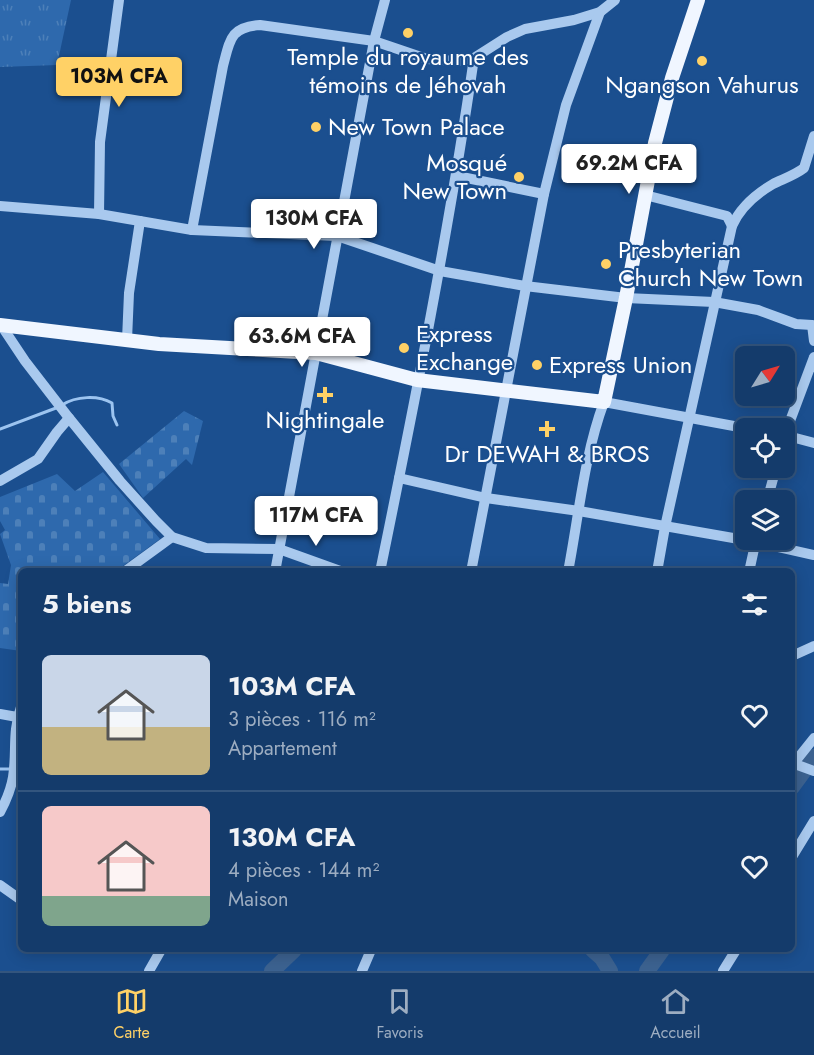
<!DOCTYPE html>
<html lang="fr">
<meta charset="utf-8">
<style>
body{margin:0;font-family:Jost,sans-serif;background:#214673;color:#f1f3f6;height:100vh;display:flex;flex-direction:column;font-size:22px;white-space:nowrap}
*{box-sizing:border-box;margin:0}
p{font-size:20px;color:#9dadc1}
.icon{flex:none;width:33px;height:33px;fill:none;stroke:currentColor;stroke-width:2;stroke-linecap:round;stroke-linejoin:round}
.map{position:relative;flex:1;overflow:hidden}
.panel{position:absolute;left:18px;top:568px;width:777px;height:384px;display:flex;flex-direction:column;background:#143b6b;border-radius:9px;box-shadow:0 3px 15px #0003,0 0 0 2px #33557e}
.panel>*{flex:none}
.needle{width:39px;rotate:53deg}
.controls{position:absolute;left:735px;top:346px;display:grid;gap:12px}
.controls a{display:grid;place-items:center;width:60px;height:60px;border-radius:9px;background:#143b6b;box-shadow:0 3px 15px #0003,0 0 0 2px #33557e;font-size:30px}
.price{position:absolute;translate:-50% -51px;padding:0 14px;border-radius:6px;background:#fff;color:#222;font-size:20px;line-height:39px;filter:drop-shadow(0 2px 3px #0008)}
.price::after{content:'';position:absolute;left:50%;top:36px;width:18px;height:14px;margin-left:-9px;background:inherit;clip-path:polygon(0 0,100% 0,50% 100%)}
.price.active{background:#ffd166;color:#111}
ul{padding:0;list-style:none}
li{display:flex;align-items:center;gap:18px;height:150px;padding:0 24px}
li+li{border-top:2px solid #33557e}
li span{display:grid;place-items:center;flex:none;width:168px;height:120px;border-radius:9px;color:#555}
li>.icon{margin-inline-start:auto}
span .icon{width:72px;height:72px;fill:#fffc;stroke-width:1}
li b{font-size:26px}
h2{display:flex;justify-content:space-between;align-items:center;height:72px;padding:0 24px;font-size:26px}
.dock{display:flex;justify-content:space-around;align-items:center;height:84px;border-top:2px solid #33557e;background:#143b6b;font-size:16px;color:#9dadc1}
.dock a{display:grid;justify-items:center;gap:3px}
.dock .active{color:#ffd166}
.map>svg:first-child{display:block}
.grass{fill:url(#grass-tufts)}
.cemetery{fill:url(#cemetery-stones)}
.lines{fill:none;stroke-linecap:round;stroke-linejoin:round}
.stream{stroke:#9cc4f0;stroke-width:3}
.river{stroke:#3c6290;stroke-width:16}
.minor{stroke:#a9c9ee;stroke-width:10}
.major{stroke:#f0f6ff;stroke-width:14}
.poi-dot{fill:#ffd166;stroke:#1b4f8f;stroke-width:2}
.labels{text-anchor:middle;stroke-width:4.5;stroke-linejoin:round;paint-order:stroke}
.poi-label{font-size:24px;fill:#fff;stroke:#1b4f8f}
</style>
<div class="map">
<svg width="814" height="971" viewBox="0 0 814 971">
<defs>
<pattern id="grass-tufts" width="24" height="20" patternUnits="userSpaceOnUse" patternTransform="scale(1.5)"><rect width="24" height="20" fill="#2e69ad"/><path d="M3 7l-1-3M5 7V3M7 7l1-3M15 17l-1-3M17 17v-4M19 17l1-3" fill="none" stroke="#4d80b9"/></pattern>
<pattern id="cemetery-stones" width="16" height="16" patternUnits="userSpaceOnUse" patternTransform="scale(1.5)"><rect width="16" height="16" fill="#2e69ad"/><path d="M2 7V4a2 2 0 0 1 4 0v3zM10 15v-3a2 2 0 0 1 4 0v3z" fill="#4d80b9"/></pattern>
</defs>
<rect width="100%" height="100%" fill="#1b4f8f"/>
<polygon class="grass" points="0,0 71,0 57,65 0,67"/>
<g class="cemetery">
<polygon points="184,411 203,421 192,465 186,459 143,498 119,464"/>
<polygon points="103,472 160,539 116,571 21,572 21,651 0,648 0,583 8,584 11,565 0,534 5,530 0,521 0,497 57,474 75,491"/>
</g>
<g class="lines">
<g class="stream">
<path d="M62 405C76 396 98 395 112 403L113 416 117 425"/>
<polyline points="0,429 56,408"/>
<polyline points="0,769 10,769"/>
</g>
<g class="river">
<polyline points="792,787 814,757"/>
<polyline points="593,950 602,958 610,971"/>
<polyline points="272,971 294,950"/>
<polyline points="647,971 662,950"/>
</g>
<g class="minor">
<polyline points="457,176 544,194"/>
<polyline points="645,195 727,216 732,226"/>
<polyline points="0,206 99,214 192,230 337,236 440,271 525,286 626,298 714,302 758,310 796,324 812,325 814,341"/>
<polyline points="99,214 100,142 119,0"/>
<path d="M192 230 223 66C230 40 230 27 260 25L374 41 427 59 456 61 474 58"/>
<polyline points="1,325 25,361 69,418 120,481 156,521 172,537 206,548 279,549 343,572"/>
<polyline points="127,340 129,293 140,221"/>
<polyline points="784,435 814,443"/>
<polyline points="784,437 814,357"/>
<polyline points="399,478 486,498 579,511 756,542 814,555"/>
<polyline points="0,481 38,459 57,432 69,418"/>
<polyline points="767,501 776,468"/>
<polyline points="124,572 172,537"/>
<polyline points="275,572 374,41 385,0"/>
<path d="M380 572C415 401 449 230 474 58L507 37 525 29 574 20 600 12 615 0"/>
<polyline points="471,572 544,194 566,105 600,12"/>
<path d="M568 572C579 515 584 456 604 402L750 429"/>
<path d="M657 572 665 527 732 226C740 208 756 194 773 184 783 179 795 175 804 168L814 136"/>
<polyline points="749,572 756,540"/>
<polyline points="792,656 814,646"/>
<polyline points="0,714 17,717"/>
<polyline points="792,763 814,771"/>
<polyline points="794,763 814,738"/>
<path d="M0 812C6 801 11 789 13 777 17 753 12 732 21 707"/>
<polyline points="792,857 814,821"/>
<polyline points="0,885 21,900"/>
<polyline points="149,971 161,950"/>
<polyline points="362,971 371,950"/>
<polyline points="723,971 736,950"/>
</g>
<polyline class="major" points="0,325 159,344 316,353 417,380 604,402 626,298 655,143 672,78 698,0"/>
</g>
<g class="poi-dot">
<circle cx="408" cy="33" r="6"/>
<circle cx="702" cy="61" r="6"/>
<circle cx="316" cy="127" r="6"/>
<circle cx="519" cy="177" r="6"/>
<circle cx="606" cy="264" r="6"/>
<circle cx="404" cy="348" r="6"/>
<circle cx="537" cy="365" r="6"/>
<path d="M322 386h6v6h6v6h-6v6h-6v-6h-6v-6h6z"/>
<path d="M544 420h6v6h6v6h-6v6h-6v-6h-6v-6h6z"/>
</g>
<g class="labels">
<g class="poi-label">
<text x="408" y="65">Temple du royaume des<tspan x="408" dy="28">témoins de Jéhovah</tspan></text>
<text x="702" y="93">Ngangson Vahurus</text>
<text x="328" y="135" text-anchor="start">New Town Palace</text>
<text x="507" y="171" text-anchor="end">Mosqué<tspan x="507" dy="28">New Town</tspan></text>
<text x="618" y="258" text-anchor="start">Presbyterian<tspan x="618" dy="28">Church New Town</tspan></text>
<text x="416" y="342" text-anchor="start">Express<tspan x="416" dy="28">Exchange</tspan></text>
<text x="549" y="373" text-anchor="start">Express Union</text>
<text x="325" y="428">Nightingale</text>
<text x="547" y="462">Dr DEWAH &amp; BROS</text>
</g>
</g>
</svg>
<div class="controls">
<a><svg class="needle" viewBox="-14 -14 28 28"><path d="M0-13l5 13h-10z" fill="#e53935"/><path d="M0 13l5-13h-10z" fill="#9dadc1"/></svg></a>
<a><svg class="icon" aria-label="locate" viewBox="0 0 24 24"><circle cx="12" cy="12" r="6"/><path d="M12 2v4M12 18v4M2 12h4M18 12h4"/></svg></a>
<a><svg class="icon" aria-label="layers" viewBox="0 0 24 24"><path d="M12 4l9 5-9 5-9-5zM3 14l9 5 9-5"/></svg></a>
</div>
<b class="price active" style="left:119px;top:108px">103M CFA</b>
<b class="price" style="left:629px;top:195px">69.2M CFA</b>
<b class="price" style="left:314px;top:250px">130M CFA</b>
<b class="price" style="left:302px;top:368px">63.6M CFA</b>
<b class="price" style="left:316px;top:547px">117M CFA</b>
<section class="panel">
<h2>5 biens<svg class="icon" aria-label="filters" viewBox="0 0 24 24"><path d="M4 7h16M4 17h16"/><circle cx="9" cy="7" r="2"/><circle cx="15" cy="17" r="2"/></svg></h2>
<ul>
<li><span style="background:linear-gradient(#c9d6e8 60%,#c2b280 0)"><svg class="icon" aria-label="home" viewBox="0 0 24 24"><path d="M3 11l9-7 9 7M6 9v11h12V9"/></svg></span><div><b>103M CFA</b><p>3 pièces · 116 m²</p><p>Appartement</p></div><svg class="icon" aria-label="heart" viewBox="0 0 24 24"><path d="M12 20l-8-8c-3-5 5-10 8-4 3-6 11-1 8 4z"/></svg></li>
<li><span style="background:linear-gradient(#f6c9c9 75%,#7fa58c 0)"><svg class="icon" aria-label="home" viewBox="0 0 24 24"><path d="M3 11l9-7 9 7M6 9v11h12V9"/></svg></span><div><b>130M CFA</b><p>4 pièces · 144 m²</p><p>Maison</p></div><svg class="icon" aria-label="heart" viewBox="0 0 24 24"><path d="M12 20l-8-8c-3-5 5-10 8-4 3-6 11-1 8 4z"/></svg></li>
</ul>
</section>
</div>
<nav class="dock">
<a class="active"><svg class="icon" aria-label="map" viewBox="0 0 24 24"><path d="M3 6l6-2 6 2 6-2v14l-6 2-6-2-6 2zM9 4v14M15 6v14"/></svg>Carte</a>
<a><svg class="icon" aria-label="saved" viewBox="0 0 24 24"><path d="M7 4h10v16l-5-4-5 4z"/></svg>Favoris</a>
<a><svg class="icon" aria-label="home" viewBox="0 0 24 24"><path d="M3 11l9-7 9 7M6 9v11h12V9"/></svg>Accueil</a>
</nav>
